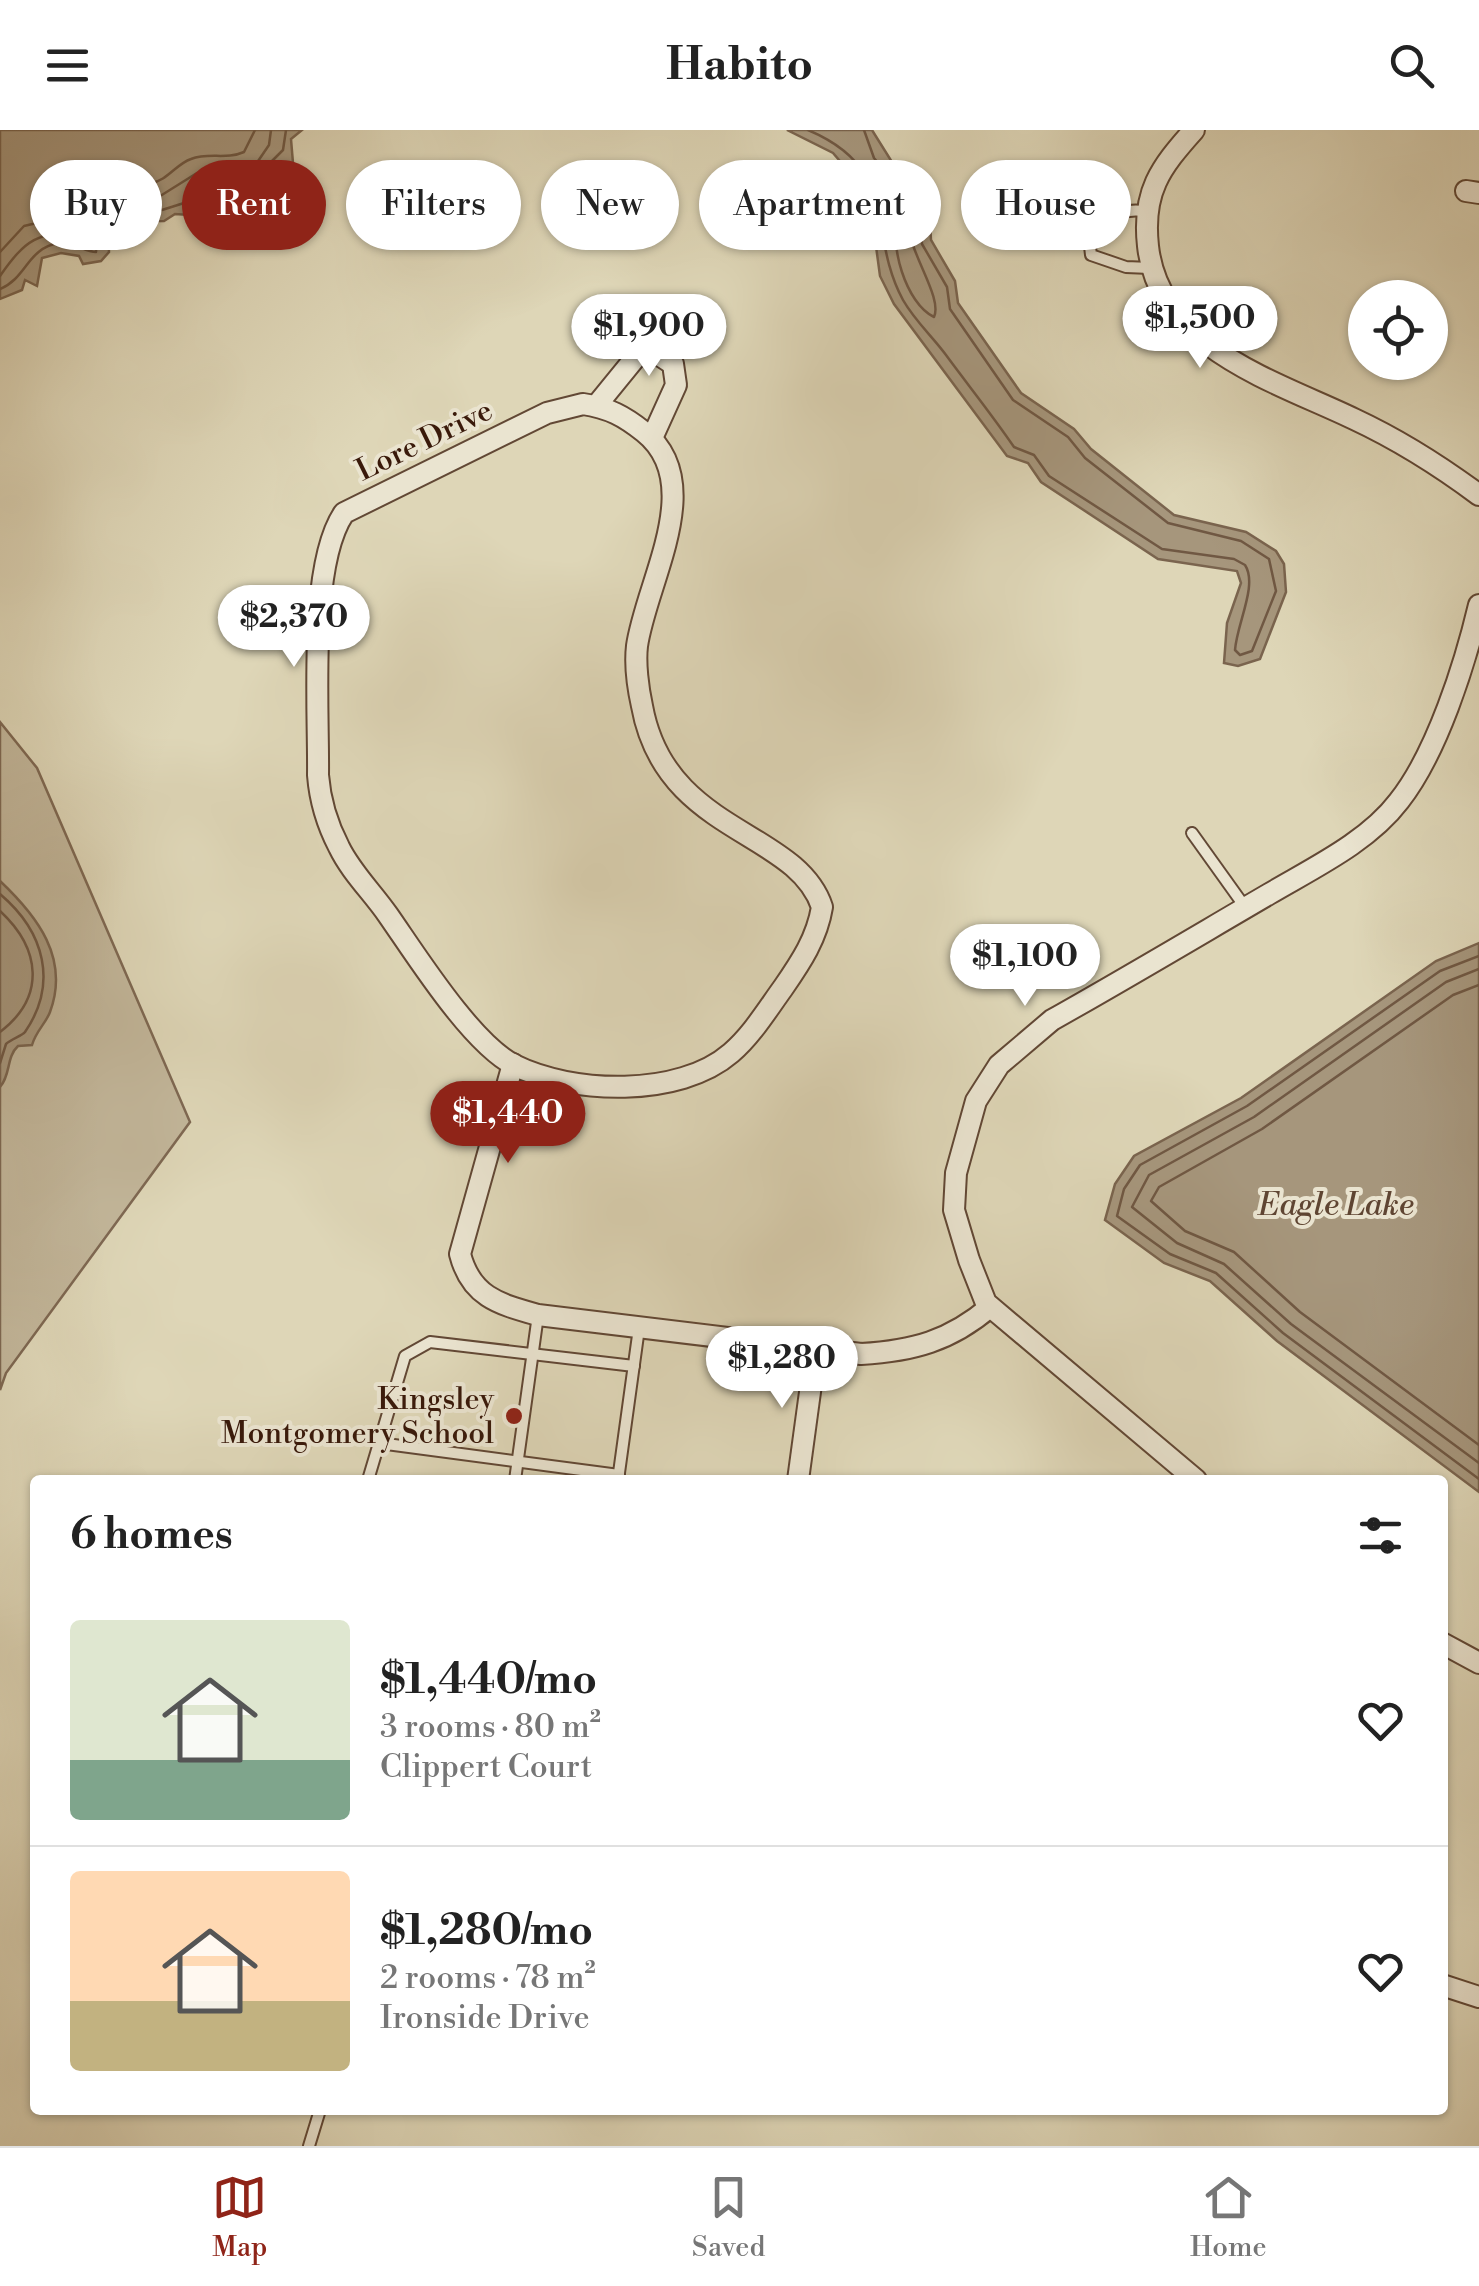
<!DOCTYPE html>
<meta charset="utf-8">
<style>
body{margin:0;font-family:"Libre Bodoni",serif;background:#f2f2f2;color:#222;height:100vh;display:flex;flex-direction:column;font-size:38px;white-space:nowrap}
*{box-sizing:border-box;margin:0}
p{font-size:32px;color:#767676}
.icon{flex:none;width:55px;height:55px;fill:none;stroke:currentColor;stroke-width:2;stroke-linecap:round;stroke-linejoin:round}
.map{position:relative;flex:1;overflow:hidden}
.details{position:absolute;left:30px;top:1345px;width:1418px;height:640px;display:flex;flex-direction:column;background:#fff;border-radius:10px;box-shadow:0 2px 8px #0004}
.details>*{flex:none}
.top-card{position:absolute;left:30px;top:30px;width:1420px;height:90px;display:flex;gap:20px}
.fabs{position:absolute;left:1348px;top:150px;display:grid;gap:20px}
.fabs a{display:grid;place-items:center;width:100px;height:100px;border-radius:50%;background:#fff;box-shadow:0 2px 8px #0004;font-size:50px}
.price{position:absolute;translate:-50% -85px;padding:0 22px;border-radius:35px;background:#fff;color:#222;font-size:32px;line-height:65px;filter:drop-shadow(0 2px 5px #0008)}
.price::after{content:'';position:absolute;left:50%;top:60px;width:30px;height:22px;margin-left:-15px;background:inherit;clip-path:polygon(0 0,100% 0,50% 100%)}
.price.on{background:#8f2418;color:#fff}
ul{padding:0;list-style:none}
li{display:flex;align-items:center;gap:30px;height:250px;padding:0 40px}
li+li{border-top:2px solid #e0e0e0}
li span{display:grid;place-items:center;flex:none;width:280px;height:200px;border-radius:10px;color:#555}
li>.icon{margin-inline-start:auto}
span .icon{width:120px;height:120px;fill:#fffc;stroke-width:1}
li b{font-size:42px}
h2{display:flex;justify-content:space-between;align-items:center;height:120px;padding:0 40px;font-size:42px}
.pill{padding:0 35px;border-radius:45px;background:#fff;box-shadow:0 2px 8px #0004;font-size:35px;line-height:90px}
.pill.on{background:#8f2418;color:#fff}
header{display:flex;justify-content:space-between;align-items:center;height:130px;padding:0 40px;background:#fff;font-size:45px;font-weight:800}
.tab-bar{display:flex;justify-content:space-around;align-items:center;height:140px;border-top:2px solid #e0e0e0;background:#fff;font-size:28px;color:#767676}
.tab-bar a{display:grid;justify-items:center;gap:5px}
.tab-bar .on{color:#8f2418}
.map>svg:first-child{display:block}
.green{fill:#c2b69a;stroke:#7e6852;stroke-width:2.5}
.water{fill:#a6967c;stroke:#7a644e;stroke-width:2.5}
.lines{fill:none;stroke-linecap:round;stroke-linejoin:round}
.shore{stroke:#705843;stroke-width:2.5}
.service-casing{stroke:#624835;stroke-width:14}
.minor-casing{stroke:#624835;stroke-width:24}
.service{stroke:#eae4d0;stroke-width:10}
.minor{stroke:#eae4d0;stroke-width:20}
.poi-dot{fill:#8f2418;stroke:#eae4d0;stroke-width:4}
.labels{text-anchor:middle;stroke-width:8;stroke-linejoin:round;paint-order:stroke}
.street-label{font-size:30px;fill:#39190a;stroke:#eae4d0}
.poi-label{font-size:30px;fill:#39190a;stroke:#eae4d0;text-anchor:end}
.water-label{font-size:32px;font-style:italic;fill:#5f4532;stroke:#eae4d0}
</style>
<header><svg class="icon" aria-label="menu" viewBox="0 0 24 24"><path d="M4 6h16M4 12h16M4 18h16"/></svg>Habito<svg class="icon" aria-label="search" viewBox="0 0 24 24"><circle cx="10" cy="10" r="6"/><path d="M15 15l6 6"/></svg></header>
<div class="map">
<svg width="1479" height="2016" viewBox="0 0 1479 2016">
<rect width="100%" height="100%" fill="#ded6b7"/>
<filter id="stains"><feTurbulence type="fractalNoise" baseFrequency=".002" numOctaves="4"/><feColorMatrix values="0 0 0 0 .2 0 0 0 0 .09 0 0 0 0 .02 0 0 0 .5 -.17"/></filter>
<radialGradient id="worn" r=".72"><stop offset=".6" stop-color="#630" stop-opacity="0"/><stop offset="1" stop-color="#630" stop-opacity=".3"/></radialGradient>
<polygon class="green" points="0,592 37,638 190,992 6,1243 0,1260"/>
<g class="water">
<polygon points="0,0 302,0 291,9 293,33 283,33 278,38 281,62 251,60 235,73 204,64 190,85 175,84 164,91 108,92 109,122 101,131 83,134 79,126 61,123 42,128 37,156 25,150 22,160 0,169"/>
<polygon points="787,0 872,0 910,61 929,77 931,110 955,151 958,173 1021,263 1074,299 1091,319 1174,385 1246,402 1276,421 1284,434 1286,462 1260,529 1238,536 1224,533 1227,493 1241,453 1237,441 1158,429 1041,352 1028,333 1007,326 894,174 880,146 871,79 857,51 833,23"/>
<path d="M0 751C37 786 70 828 50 882 46 893 36 901 32 915L18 916C6 927 11 945 0 957Z"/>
<polygon points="1479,813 1479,1362 1277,1211 1210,1151 1164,1133 1105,1090 1115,1054 1134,1026 1241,968 1436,831"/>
</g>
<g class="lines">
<g class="shore">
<path d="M808 0C901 39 866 102 903 170 915 191 932 206 946 225 968 255 993 286 1014 317L1034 325 1049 346 1162 419 1234 429 1245 435C1258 455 1237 493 1235 520L1240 525 1252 521 1276 461 1269 429 1241 411 1168 393 1085 328 1068 307 1013 270 950 179 947 157 922 114 920 84 874 28 864 0"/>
<path d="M899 86 907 89C909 124 943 167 934 187 906 174 888 113 899 86Z"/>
<path d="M0 122 24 96 70 85C91 44 114 57 151 53 167 51 176 34 191 29 209 22 226 30 244 22L255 0"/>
<path d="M0 146C26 109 37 102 83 102L89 81 102 71 130 66 157 68 197 43 229 46 254 37 269 15 271 0"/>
<path d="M0 159C27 148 27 118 59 113 73 111 85 122 96 122L98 91 104 83 130 78 162 80 184 73 201 54 232 62 247 51 264 50 270 33 283 20 286 0"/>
<path d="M0 764C45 802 58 854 25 902 22 906 11 909 6 914L0 933"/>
<path d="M0 781C41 819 46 867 0 902"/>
<polyline points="1479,826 1440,841 1247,976 1140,1035 1124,1059 1117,1086 1170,1124 1216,1143 1283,1203 1479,1349"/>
<polyline points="1479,839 1446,852 1254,987 1149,1045 1132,1077 1177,1113 1224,1134 1291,1194 1479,1333"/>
<polyline points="1479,855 1453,865 1262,999 1159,1057 1151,1071 1185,1101 1234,1122 1300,1182 1479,1315"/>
</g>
<g class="service-casing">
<g id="service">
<path d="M1148 82C1127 77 1105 86 1088 99L1091 125 1126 137 1150 138"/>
<polyline points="1192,703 1245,777"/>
<polyline points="379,1313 619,1345"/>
<polyline points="368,1350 405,1226 430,1212 634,1236"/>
<polyline points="515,1350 538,1185"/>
<polyline points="618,1350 639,1198"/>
<polyline points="309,2016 320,1980"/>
</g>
</g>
<g class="minor-casing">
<g id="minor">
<path d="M1194 0C1160 38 1142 62 1148 116 1159 218 1275 251 1354 289 1399 310 1440 336 1479 365"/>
<polyline points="1466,61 1479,63"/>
<path d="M583 274C609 278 624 286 644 302 708 353 646 452 637 516 635 533 638 558 642 576 665 704 796 699 822 777 817 808 801 832 783 858 767 880 752 905 731 923 679 968 572 964 514 935 471 913 416 825 388 785 372 762 351 742 339 717 327 694 320 671 318 645 319 579 308 436 344 383L547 283Z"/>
<polyline points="596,276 640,222 656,223 673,234 676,255 652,308"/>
<path d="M513 934 460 1124C471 1167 499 1174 538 1185L861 1224C913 1221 950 1211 990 1177"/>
<polyline points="798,1350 816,1218"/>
<path d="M1196 1350 986 1173 969 1130 954 1080 956 1043 976 971 999 935 1052 890C1125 849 1197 806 1269 764 1313 738 1368 712 1399 671 1437 623 1465 534 1479 475"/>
<polyline points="1442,1513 1479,1533"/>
<polyline points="1442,1855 1479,1867"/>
</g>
</g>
<use href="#service" class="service"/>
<use href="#minor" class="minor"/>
</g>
<circle class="poi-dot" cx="514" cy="1286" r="10"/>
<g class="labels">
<g class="street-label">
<text transform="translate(424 310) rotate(-26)" y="10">Lore Drive</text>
</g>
<g class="poi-label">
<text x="494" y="1279">Kingsley<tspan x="494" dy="34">Montgomery School</tspan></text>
</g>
<g class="water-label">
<text x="1336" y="1085">Eagle Lake</text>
</g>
</g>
<rect width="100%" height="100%" filter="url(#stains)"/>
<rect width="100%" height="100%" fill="url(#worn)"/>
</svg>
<div class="fabs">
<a><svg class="icon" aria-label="locate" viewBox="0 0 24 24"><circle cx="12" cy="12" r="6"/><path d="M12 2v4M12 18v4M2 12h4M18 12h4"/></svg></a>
</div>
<b class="price" style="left:1200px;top:241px">$1,500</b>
<b class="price" style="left:649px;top:249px">$1,900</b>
<b class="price" style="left:294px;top:540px">$2,370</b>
<b class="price" style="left:1025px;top:879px">$1,100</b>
<b class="price on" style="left:508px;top:1036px">$1,440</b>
<b class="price" style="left:782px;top:1281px">$1,280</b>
<div class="top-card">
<a class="pill">Buy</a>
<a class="pill on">Rent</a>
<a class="pill">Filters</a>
<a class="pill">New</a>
<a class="pill">Apartment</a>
<a class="pill">House</a>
</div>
<section class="details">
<h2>6 homes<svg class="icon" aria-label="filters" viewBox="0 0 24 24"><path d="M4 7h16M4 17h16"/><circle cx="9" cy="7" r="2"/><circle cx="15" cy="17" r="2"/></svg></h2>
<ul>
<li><span style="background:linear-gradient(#dfe7d0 70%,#7fa58c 0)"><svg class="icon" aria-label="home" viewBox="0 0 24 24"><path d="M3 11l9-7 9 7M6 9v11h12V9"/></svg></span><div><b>$1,440/mo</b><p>3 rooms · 80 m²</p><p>Clippert Court</p></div><svg class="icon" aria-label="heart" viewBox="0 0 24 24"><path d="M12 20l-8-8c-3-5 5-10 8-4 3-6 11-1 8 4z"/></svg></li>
<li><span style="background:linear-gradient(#ffd9b3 65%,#c2b280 0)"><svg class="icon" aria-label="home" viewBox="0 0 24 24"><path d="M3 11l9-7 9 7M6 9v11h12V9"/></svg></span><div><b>$1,280/mo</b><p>2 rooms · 78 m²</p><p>Ironside Drive</p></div><svg class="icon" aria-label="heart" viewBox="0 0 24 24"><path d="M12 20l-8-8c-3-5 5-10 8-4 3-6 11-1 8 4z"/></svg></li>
</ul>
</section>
</div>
<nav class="tab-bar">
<a class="on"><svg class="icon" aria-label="map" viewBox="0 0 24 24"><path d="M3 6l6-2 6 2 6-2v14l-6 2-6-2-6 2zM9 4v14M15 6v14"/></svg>Map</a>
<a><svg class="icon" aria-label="saved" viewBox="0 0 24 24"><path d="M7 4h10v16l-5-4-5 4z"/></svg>Saved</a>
<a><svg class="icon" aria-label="home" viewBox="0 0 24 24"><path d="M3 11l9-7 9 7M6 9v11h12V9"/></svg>Home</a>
</nav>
